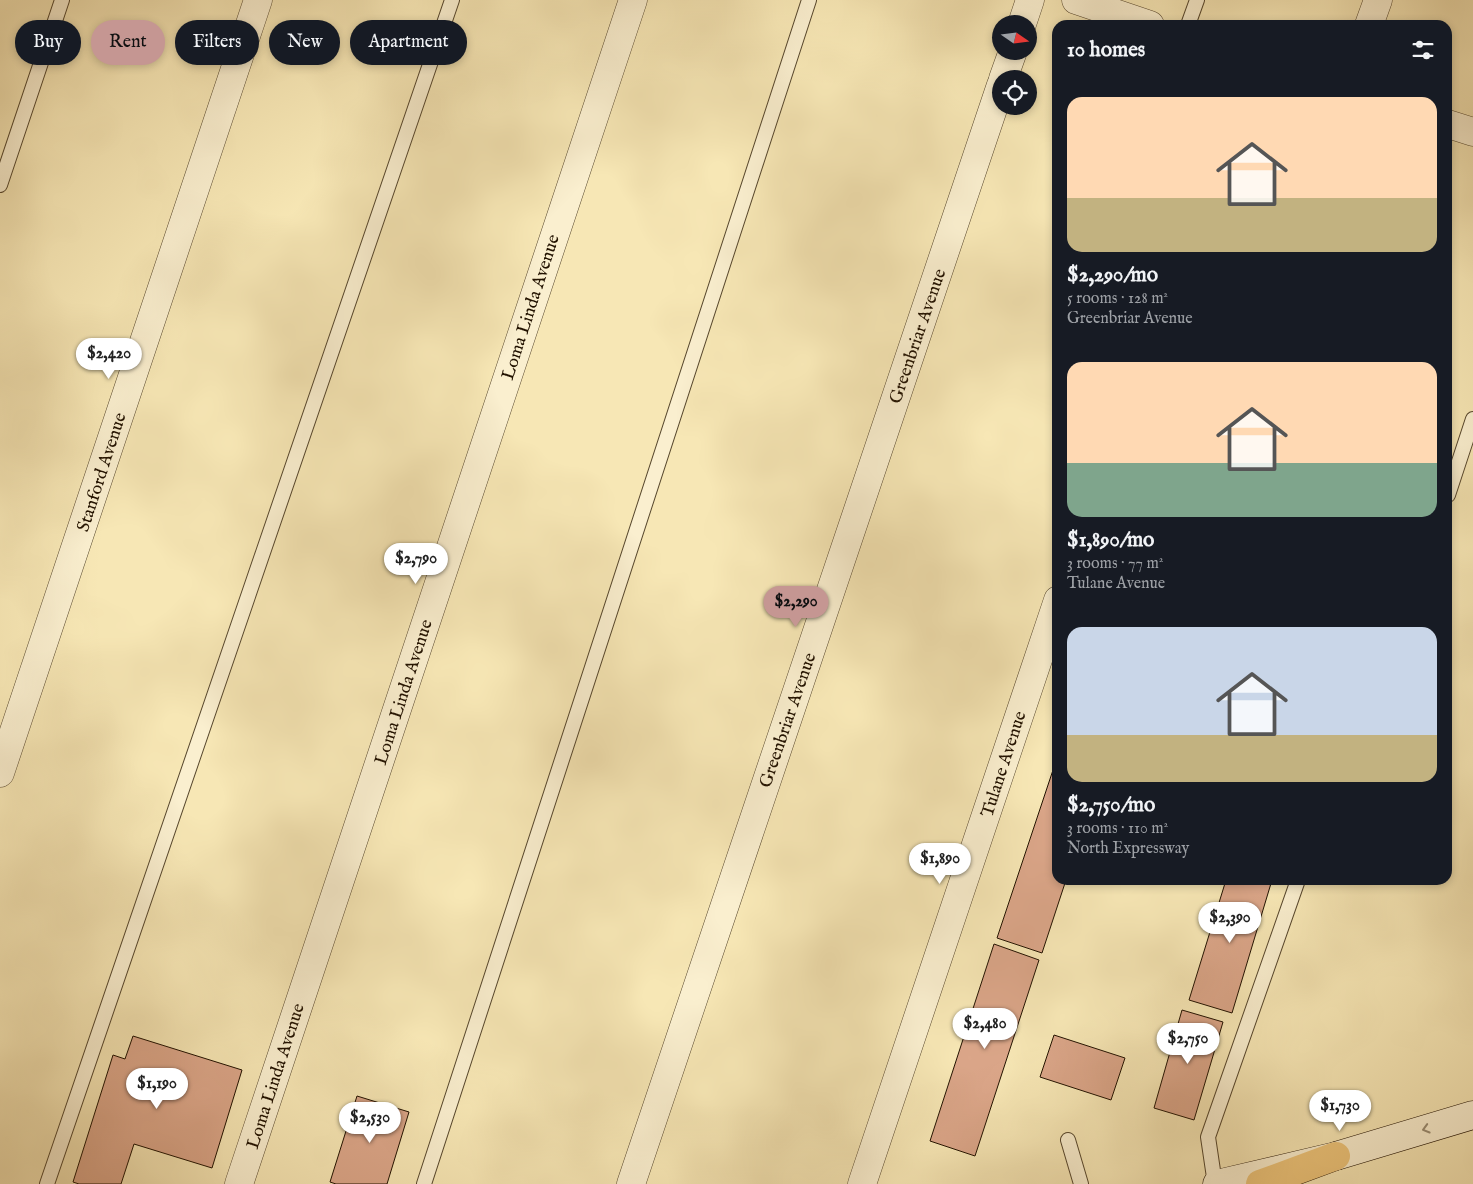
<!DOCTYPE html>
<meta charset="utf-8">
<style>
body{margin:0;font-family:"IM FELL English",serif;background:#242831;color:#f1f3f6;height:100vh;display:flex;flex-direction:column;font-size:19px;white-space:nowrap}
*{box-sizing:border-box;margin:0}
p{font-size:16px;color:#9ea1a6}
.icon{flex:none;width:28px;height:28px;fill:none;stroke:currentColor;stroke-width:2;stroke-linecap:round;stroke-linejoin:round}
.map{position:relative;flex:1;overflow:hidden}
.details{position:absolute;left:1052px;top:20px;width:400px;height:865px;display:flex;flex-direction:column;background:#171b24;border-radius:15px;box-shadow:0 2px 8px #0003}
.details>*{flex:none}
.top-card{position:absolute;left:15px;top:20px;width:475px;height:45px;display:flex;gap:10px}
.needle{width:32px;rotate:104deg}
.fabs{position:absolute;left:992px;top:15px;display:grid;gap:10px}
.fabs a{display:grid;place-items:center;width:45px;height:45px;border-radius:50%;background:#171b24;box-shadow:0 2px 8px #0003;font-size:25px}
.price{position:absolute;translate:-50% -42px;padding:0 11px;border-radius:18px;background:#fff;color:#222;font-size:16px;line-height:32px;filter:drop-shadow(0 1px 2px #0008)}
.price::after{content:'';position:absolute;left:50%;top:30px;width:15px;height:11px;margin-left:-8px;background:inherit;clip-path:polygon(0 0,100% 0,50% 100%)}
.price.selected{background:#c59692;color:#111}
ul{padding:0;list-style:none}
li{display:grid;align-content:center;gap:10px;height:265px;padding:0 15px}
li span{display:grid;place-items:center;height:155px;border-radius:15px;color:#555}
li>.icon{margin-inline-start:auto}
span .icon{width:90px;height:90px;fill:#fffc;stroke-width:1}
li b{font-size:21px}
h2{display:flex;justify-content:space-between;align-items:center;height:60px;padding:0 15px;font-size:21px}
.tag{padding:0 18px;border-radius:22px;background:#171b24;box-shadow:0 2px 8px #0003;font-size:18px;line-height:45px}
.tag.selected{background:#c59692;color:#111}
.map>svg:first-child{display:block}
.building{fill:#dba689;stroke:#221200}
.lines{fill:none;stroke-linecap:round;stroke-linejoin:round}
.lane-casing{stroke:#57472d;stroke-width:16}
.street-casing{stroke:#57472d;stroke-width:29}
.secondary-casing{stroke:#221200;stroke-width:29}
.highway-casing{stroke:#221200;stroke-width:29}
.lane{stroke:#faefcf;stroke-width:14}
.street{stroke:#faefcf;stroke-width:28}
.secondary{stroke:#faefcf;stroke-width:28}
.highway{stroke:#ecc47a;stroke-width:28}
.oneway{stroke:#998c72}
.labels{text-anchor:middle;stroke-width:4;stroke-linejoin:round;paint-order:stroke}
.street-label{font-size:18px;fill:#221200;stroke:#faefcf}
</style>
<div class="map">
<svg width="1473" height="1184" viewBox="0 0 1473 1184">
<rect width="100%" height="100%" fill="#f7e7b5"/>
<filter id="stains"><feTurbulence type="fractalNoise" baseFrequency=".004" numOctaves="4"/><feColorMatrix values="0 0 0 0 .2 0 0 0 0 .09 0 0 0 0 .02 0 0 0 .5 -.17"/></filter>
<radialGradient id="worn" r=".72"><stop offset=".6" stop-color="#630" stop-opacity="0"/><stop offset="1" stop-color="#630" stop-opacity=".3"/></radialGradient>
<g class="building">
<polygon points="1058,755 1058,880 1066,880 1042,953 997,938"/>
<polygon points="1226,880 1272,880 1232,1013 1189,1000"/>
<polygon points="994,944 1039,960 975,1156 930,1141"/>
<polygon points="1182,1010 1223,1022 1194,1120 1154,1108"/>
<polygon points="1054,1035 1125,1058 1111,1100 1040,1077"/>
<polygon points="133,1036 242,1070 212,1168 134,1144 121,1184 79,1184 73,1182 113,1055 125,1059"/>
<polygon points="357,1096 409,1112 387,1184 336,1184 330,1182"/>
</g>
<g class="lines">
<g class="lane-casing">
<g id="lane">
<polyline points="1188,25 1197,0"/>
<polyline points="0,185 62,0"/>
<polyline points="1448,495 1473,419"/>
<polyline points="1068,1140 1081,1184"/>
<polyline points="47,1184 452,0"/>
<polyline points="424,1184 809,0"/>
<polyline points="1215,1184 1208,1137 1298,880"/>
</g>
</g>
<g class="street-casing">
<g id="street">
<polyline points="1076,0 1150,25"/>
<polyline points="1022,24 1030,0"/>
<polyline points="1369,25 1378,0"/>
<polyline points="1003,79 1013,51"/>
<polyline points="1448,124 1473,132"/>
<polyline points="0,773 258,0"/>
<polyline points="239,1184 633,0"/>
<polyline points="631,1184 1001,85"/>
<polyline points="862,1184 1058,600"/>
</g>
</g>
<g class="secondary-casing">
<polyline id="secondary" points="1217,1184 1336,1156 1473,1115"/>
</g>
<g class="highway-casing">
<polyline id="highway" points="1260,1184 1336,1156"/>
</g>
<use href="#lane" class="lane"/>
<use href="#street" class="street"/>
<use href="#secondary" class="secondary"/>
<use href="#highway" class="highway"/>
</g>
<defs><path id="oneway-chevron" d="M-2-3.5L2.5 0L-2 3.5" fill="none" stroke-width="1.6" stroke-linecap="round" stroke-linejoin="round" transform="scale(1.25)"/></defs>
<use class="oneway" href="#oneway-chevron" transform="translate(1426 1129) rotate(164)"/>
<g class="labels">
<g class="street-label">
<text transform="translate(530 307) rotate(-72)" y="6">Loma Linda Avenue</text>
<text transform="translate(917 336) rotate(-71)" y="6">Greenbriar Avenue</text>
<text transform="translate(101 472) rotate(-72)" y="6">Stanford Avenue</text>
<text transform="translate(403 692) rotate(-72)" y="6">Loma Linda Avenue</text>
<text transform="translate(787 720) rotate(-71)" y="6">Greenbriar Avenue</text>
<text transform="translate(1003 764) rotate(-72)" y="6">Tulane Avenue</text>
<text transform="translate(275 1076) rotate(-72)" y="6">Loma Linda Avenue</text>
</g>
</g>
<rect width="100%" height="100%" filter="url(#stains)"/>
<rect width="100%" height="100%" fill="url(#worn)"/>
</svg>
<div class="fabs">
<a><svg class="needle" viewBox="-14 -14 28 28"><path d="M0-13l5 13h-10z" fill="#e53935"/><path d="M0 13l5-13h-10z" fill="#9ea1a6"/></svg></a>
<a><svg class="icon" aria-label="locate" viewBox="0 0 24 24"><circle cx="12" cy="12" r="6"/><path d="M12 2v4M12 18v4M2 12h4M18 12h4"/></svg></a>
</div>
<b class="price" style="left:109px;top:380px">$2,420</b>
<b class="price" style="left:416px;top:585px">$2,790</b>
<b class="price selected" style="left:796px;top:628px">$2,290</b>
<b class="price" style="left:940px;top:885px">$1,890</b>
<b class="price" style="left:1230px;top:944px">$2,390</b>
<b class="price" style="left:985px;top:1050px">$2,480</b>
<b class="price" style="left:1188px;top:1065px">$2,750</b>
<b class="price" style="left:157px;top:1110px">$1,190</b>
<b class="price" style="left:1340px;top:1132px">$1,730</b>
<b class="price" style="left:370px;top:1144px">$2,530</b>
<div class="top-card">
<a class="tag">Buy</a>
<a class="tag selected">Rent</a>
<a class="tag">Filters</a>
<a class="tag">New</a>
<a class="tag">Apartment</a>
</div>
<section class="details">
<h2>10 homes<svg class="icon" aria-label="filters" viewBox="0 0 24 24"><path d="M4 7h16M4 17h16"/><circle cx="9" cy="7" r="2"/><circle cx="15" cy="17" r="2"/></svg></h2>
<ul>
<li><span style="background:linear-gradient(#ffd9b3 65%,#c2b280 0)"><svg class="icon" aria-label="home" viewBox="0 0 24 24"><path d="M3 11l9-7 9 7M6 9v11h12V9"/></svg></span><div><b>$2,290/mo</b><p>5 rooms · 128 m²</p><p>Greenbriar Avenue</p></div></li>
<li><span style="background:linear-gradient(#ffd9b3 65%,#7fa58c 0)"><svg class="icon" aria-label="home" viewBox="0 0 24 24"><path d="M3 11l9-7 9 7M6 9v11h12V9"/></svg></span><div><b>$1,890/mo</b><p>3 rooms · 77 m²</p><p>Tulane Avenue</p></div></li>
<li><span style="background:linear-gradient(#c9d6e8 70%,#c2b280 0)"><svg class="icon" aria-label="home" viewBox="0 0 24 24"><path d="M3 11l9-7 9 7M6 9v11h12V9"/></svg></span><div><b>$2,750/mo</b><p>3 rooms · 110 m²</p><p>North Expressway</p></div></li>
</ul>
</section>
</div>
